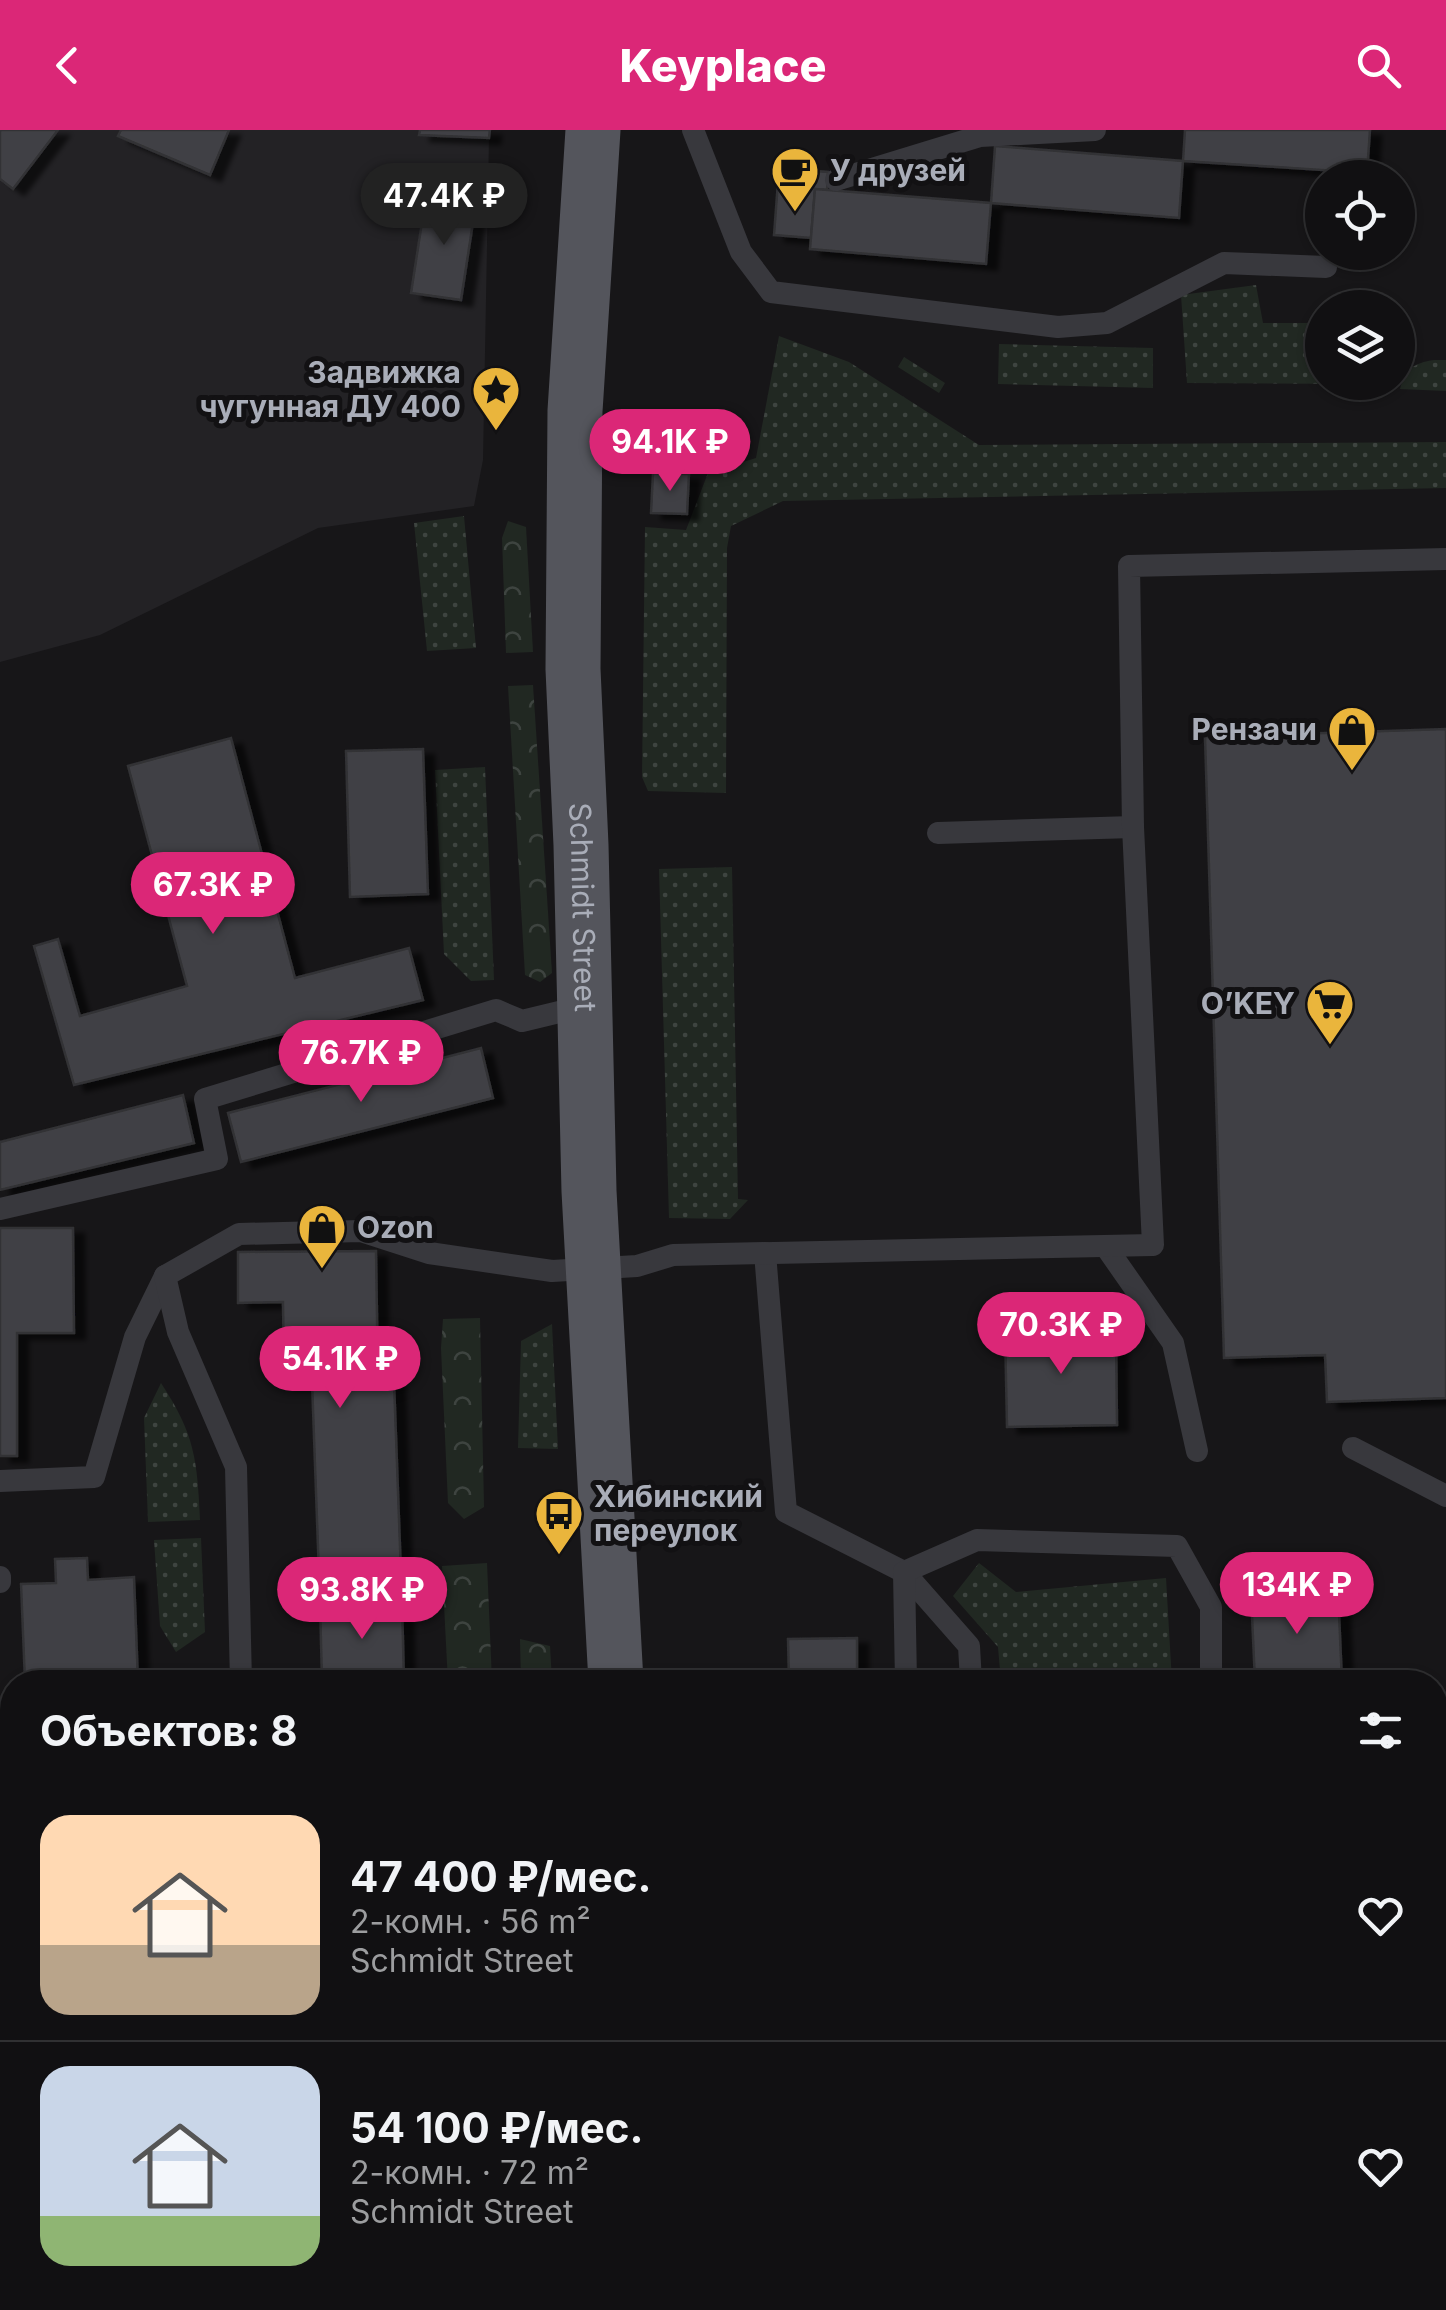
<!DOCTYPE html>
<html lang="ru">
<meta charset="utf-8">
<style>
body{margin:0;font-family:Inter,sans-serif;background:#1e1e20;color:#f1f3f6;height:100vh;display:flex;flex-direction:column;font-size:38px;white-space:nowrap}
*{box-sizing:border-box;margin:0}
p{font-size:32px;color:#9c9d9f}
.icon{flex:none;width:55px;height:55px;fill:none;stroke:currentColor;stroke-width:2;stroke-linecap:round;stroke-linejoin:round}
.map{position:relative;flex:1;overflow:hidden}
.drawer{position:absolute;left:0px;top:1540px;width:1448px;height:640px;display:flex;flex-direction:column;background:#111012;border-radius:40px 40px 0 0;box-shadow:0 2px 8px #0004,0 0 0 2px #303032}
.drawer>*{flex:none}
.buttons{position:absolute;left:1305px;top:30px;display:grid;gap:20px}
.buttons a{display:grid;place-items:center;width:110px;height:110px;border-radius:50%;background:#111012;box-shadow:0 2px 8px #0004,0 0 0 2px #303032;font-size:50px}
.price{position:absolute;translate:-50% -85px;padding:0 22px;border-radius:35px;background:#db2777;color:#fff;font-size:32px;line-height:65px;filter:drop-shadow(0 2px 5px #0008)}
.price::after{content:'';position:absolute;left:50%;top:60px;width:30px;height:22px;margin-left:-15px;background:inherit;clip-path:polygon(0 0,100% 0,50% 100%)}
.price.active{background:#222;color:#fff}
ul{padding:0;list-style:none}
li{display:flex;align-items:center;gap:30px;height:250px;padding:0 40px}
li+li{border-top:2px solid #303032}
li span{display:grid;place-items:center;flex:none;width:280px;height:200px;border-radius:30px;color:#555}
li>.icon{margin-inline-start:auto}
span .icon{width:120px;height:120px;fill:#fffc;stroke-width:1}
li b{font-size:42px}
h2{display:flex;justify-content:space-between;align-items:center;height:120px;padding:0 40px;font-size:42px}
header{display:flex;justify-content:space-between;align-items:center;height:130px;padding:0 40px;background:#db2777;color:#fff;font-size:45px;font-weight:800}
.map>svg:first-child{display:block}
.built{fill:#232225}
.grass{fill:url(#grass-dots)}
.forest{fill:url(#forest-crowns)}
.park{fill:#212822}
.building{fill:#414145;stroke:#313134;stroke-width:2.5;filter:url(#shadow)}
.lines{fill:none;stroke-linecap:round;stroke-linejoin:round}
.service{stroke:#38383d;stroke-width:22}
.minor{stroke:#38383d;stroke-width:45}
.primary{stroke:#54555c;stroke-width:55}
.labels{text-anchor:middle;stroke-width:10;stroke-linejoin:round;paint-order:stroke}
.poi-label{font-size:30px;font-weight:bold;fill:#a9adb8;stroke:#121113;text-anchor:start}
.street-label{font-size:30px;fill:#a9adb8;stroke:#121113}
</style>
<header><svg class="icon" aria-label="back" viewBox="0 0 24 24"><path d="M15 5l-7 7 7 7"/></svg>Keyplace<svg class="icon" aria-label="search" viewBox="0 0 24 24"><circle cx="10" cy="10" r="6"/><path d="M15 15l6 6"/></svg></header>
<div class="map">
<svg width="1446" height="2180" viewBox="0 0 1446 2180">
<defs>
<pattern id="grass-dots" width="8" height="8" patternUnits="userSpaceOnUse" patternTransform="scale(2.5)"><rect width="8" height="8" fill="#212822"/><path d="M2 2h.1M6 6h.1" fill="none" stroke="#3e4440" stroke-width="1.8" stroke-linecap="round"/></pattern>
<pattern id="forest-crowns" width="20" height="18" patternUnits="userSpaceOnUse" patternTransform="scale(2.5)"><rect width="20" height="18" fill="#212822"/><path d="M2 6a3 3 0 1 1 6 0M12 15a3 3 0 1 1 6 0" fill="none" stroke="#3e4440"/></pattern>
<filter id="shadow"><feDropShadow dx="11" dy="6" stdDeviation="2.5" flood-color="#0009"/></filter>
</defs>
<rect width="100%" height="100%" fill="#171618"/>
<polygon class="built" points="0,0 420,0 420,5 489,8 483,330 474,376 318,398 100,505 0,532"/>
<g class="grass">
<polygon points="1256,155 1263,193 1322,193 1322,252 1374,254 1187,253 1181,165"/>
<polygon points="779,206 849,232 979,315 1446,312 1446,358 783,371 731,396 727,418 726,663 648,661 642,647 645,397 686,400 708,343 756,328"/>
<polygon points="999,214 1153,218 1153,258 998,254"/>
<polygon points="904,227 945,253 939,263 898,237"/>
<path d="M1434 230H1446V261L1400 259C1405 239 1414 233 1434 230Z"/>
<polygon points="464,386 476,518 427,521 414,393"/>
<polygon points="485,637 494,850 471,851 444,824 435,640"/>
<polygon points="732,737 738,1069 748,1070 730,1089 669,1088 659,739"/>
<polygon points="552,1194 558,1319 518,1318 521,1211"/>
<path d="M161 1253C195 1305 197 1329 200 1390L148 1392 144 1288Z"/>
<polygon points="201,1408 205,1502 176,1522 160,1496 154,1410"/>
<polygon points="979,1433 1016,1462 1166,1448 1172,1552 1001,1552 998,1517 953,1466"/>
<polygon points="206,1538 206,1552 175,1552 175,1539"/>
</g>
<g class="forest">
<polygon points="508,391 526,397 533,522 506,523 502,408"/>
<polygon points="533,555 552,843 540,852 525,845 508,556"/>
<polygon points="480,1188 484,1377 464,1389 448,1373 441,1218 443,1189"/>
<polygon points="487,1433 492,1552 448,1552 442,1436"/>
<polygon points="520,1509 550,1516 552,1552 521,1552"/>
<polygon points="32,2168 128,2168 95,2180 43,2180"/>
</g>
<polygon class="park" points="1435,1882 1446,1882 1446,2180 1011,2180 1022,2168 1435,2168"/>
<g class="building">
<polygon points="0,0 58,0 13,59 0,49"/>
<polygon points="121,0 229,0 210,45 118,6"/>
<polygon points="420,0 490,0 489,8 419,5"/>
<polygon points="1185,0 1370,0 1367,43 1183,31"/>
<polygon points="995,16 1183,31 1179,88 991,73"/>
<polygon points="779,38 828,42 827,60 815,59 811,108 774,105"/>
<polygon points="815,59 991,73 986,134 810,119"/>
<polygon points="426,66 476,73 461,170 411,163"/>
<polygon points="653,343 689,344 687,384 651,383"/>
<polygon points="1446,599 1446,1268 1327,1272 1325,1225 1224,1228 1205,607"/>
<polygon points="231,608 295,848 409,818 423,870 74,955 34,816 58,809 80,886 187,856 128,636"/>
<polygon points="423,619 428,764 350,767 346,621"/>
<polygon points="481,918 493,968 241,1032 228,983"/>
<polygon points="183,965 194,1013 0,1060 0,1012"/>
<polygon points="0,1098 73,1098 74,1203 17,1203 17,1326 0,1326"/>
<polygon points="376,1121 378,1251 394,1251 402,1472 320,1473 312,1252 284,1253 283,1172 238,1173 238,1122"/>
<polygon points="1116,1198 1117,1295 1007,1297 1005,1200"/>
<polygon points="87,1428 88,1450 134,1447 138,1552 25,1552 21,1454 56,1453 55,1429"/>
<polygon points="1338,1460 1342,1552 1255,1552 1251,1464"/>
<polygon points="402,1472 404,1552 322,1552 320,1473"/>
<polygon points="857,1508 857,1552 789,1552 788,1509"/>
<polygon points="0,1878 12,1878 12,1953 0,1954"/>
</g>
<g class="lines">
<g class="service">
<polyline points="693,0 741,122 771,162 1058,197 1107,193 1224,133 1326,137"/>
<polyline points="836,50 980,6 1095,0"/>
<polyline points="938,703 1133,697"/>
<polyline points="0,1079 217,1029 205,969 496,880 522,891 584,876"/>
<polyline points="1106,1117 1173,1213 1197,1321"/>
<polyline points="765,1123 786,1382 904,1442 969,1516 971,1552"/>
<polyline points="1353,1318 1446,1366"/>
<polyline points="0,1351 94,1347 135,1207 165,1146"/>
<polyline points="0,1452 0,1447"/>
<polyline points="241,1552 236,1337 178,1202 165,1146 239,1104 361,1101 429,1123 552,1141 637,1136 673,1125 1153,1115 1133,697 1129,436 1446,429"/>
<polyline points="906,1552 904,1442 977,1410 1177,1416 1211,1477 1211,1552"/>
<polyline points="0,1701 12,1705"/>
<polyline points="0,1833 12,1833"/>
</g>
<polyline class="minor" points="197,2180 231,2168"/>
<g class="primary">
<path id="s1" d="M593 0 575 281 573 539 581 715 589 1061 616 1552"/>
<polyline points="718,2168 724,2180"/>
</g>
</g>
<defs>
<g id="cafe-pin" transform="scale(2.5)"><path d="M0 17L-7.5 6A9.5 9.5 0 1 1 7.5 6Z" fill="#eab53c" stroke="#121113"/><path d="M-5.5-4.5H6V0H3Q3 3.5 0 3.5H-2.5Q-5.5 3.5-5.5 0ZM3-3.2v2h1.7v-2ZM-6 4.5H4V6H-6Z" fill="#111"/></g>
<g id="sight-pin" transform="scale(2.5)"><path d="M0 17L-7.5 6A9.5 9.5 0 1 1 7.5 6Z" fill="#eab53c" stroke="#121113"/><path d="M0-6L1.8-2.2L6-1.7L2.9 1.2L3.7 5.4L0 3.3L-3.7 5.4L-2.9 1.2L-6-1.7L-1.8-2.2Z" fill="#111"/></g>
<g id="shop-pin" transform="scale(2.5)"><path d="M0 17L-7.5 6A9.5 9.5 0 1 1 7.5 6Z" fill="#eab53c" stroke="#121113"/><path d="M-5-2.5h2.3a2.7 3.5 0 0 1 5.4 0H5L5.5 6h-11ZM-1.5-2.5h3a1.5 2.3 0 0 0-3 0Z" fill="#111"/></g>
<g id="supermarket-pin" transform="scale(2.5)"><path d="M0 17L-7.5 6A9.5 9.5 0 1 1 7.5 6Z" fill="#eab53c" stroke="#121113"/><path d="M-6-5.5h2.5l.6 2H6L4.5 2H-2.5L-4.4-4H-6ZM-1.5 3.2a1.3 1.3 0 1 0 .1 0ZM3 3.2a1.3 1.3 0 1 0 .1 0Z" fill="#111"/></g>
<g id="bus-pin" transform="scale(2.5)"><path d="M0 17L-7.5 6A9.5 9.5 0 1 1 7.5 6Z" fill="#eab53c" stroke="#121113"/><path d="M-5-6H5V4H4V6H2V4H-2V6H-4V4H-5ZM-3.5-4V0h7V-4ZM-3.5 1.2v1.5H-2V1.2ZM2 1.2v1.5H3.5V1.2Z" fill="#111"/></g>
</defs>
<g fill-rule="evenodd">
<use href="#cafe-pin" x="795" y="41"/>
<use href="#sight-pin" x="496" y="260"/>
<use href="#shop-pin" x="1352" y="600"/>
<use href="#supermarket-pin" x="1330" y="874"/>
<use href="#shop-pin" x="322" y="1098"/>
<use href="#bus-pin" x="559" y="1384"/>
</g>
<g class="labels">
<g class="poi-label">
<text x="830" y="51">У друзей</text>
<text x="461" y="253" text-anchor="end">Задвижка<tspan x="461" dy="34">чугунная ДУ 400</tspan></text>
<text x="1317" y="610" text-anchor="end">Рензачи</text>
<text x="1295" y="884" text-anchor="end">O’KEY</text>
<text x="357" y="1108">Ozon</text>
<text x="594" y="1377">Хибинский<tspan x="594" dy="34">переулок</tspan></text>
</g>
<g class="street-label">
<text dy="10" stroke="none"><textPath href="#s1" startOffset="778">Schmidt Street</textPath></text>
</g>
</g>
</svg>
<div class="buttons">
<a><svg class="icon" aria-label="locate" viewBox="0 0 24 24"><circle cx="12" cy="12" r="6"/><path d="M12 2v4M12 18v4M2 12h4M18 12h4"/></svg></a>
<a><svg class="icon" aria-label="layers" viewBox="0 0 24 24"><path d="M12 4l9 5-9 5-9-5zM3 14l9 5 9-5"/></svg></a>
</div>
<b class="price active" style="left:444px;top:118px">47.4K ₽</b>
<b class="price" style="left:670px;top:364px">94.1K ₽</b>
<b class="price" style="left:213px;top:807px">67.3K ₽</b>
<b class="price" style="left:361px;top:975px">76.7K ₽</b>
<b class="price" style="left:1061px;top:1247px">70.3K ₽</b>
<b class="price" style="left:340px;top:1281px">54.1K ₽</b>
<b class="price" style="left:1297px;top:1507px">134K ₽</b>
<b class="price" style="left:362px;top:1512px">93.8K ₽</b>
<section class="drawer">
<h2>Объектов: 8<svg class="icon" aria-label="filters" viewBox="0 0 24 24"><path d="M4 7h16M4 17h16"/><circle cx="9" cy="7" r="2"/><circle cx="15" cy="17" r="2"/></svg></h2>
<ul>
<li><span style="background:linear-gradient(#ffd9b3 65%,#b9a48a 0)"><svg class="icon" aria-label="home" viewBox="0 0 24 24"><path d="M3 11l9-7 9 7M6 9v11h12V9"/></svg></span><div><b>47 400 ₽/мес.</b><p>2-комн. · 56 m²</p><p>Schmidt Street</p></div><svg class="icon" aria-label="heart" viewBox="0 0 24 24"><path d="M12 20l-8-8c-3-5 5-10 8-4 3-6 11-1 8 4z"/></svg></li>
<li><span style="background:linear-gradient(#c9d6e8 75%,#8fb573 0)"><svg class="icon" aria-label="home" viewBox="0 0 24 24"><path d="M3 11l9-7 9 7M6 9v11h12V9"/></svg></span><div><b>54 100 ₽/мес.</b><p>2-комн. · 72 m²</p><p>Schmidt Street</p></div><svg class="icon" aria-label="heart" viewBox="0 0 24 24"><path d="M12 20l-8-8c-3-5 5-10 8-4 3-6 11-1 8 4z"/></svg></li>
</ul>
</section>
</div>
